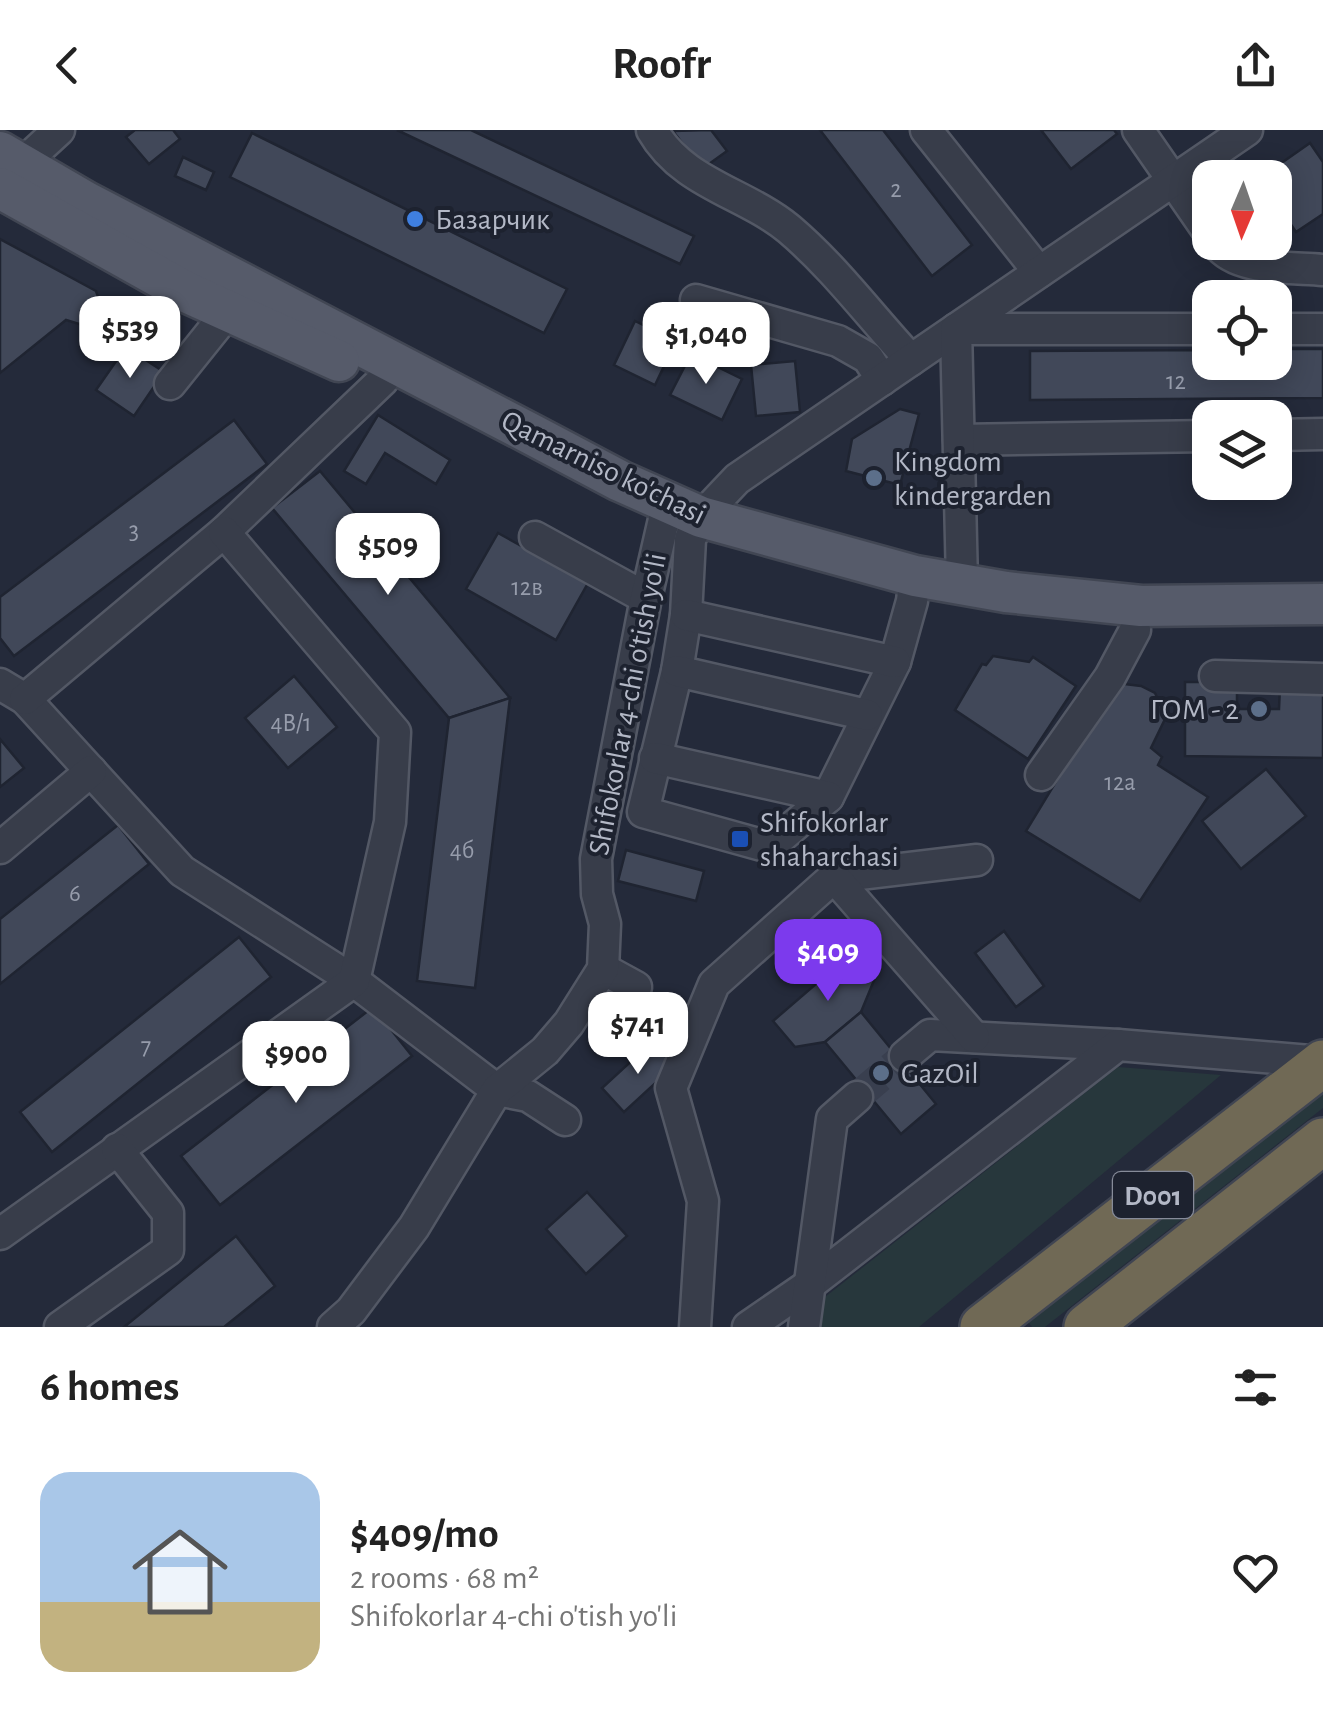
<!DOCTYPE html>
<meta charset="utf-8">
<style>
body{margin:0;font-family:"Alegreya Sans",sans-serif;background:#f6f6f6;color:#222;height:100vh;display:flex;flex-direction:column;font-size:38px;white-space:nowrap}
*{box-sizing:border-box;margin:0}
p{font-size:32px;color:#767676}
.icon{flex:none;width:55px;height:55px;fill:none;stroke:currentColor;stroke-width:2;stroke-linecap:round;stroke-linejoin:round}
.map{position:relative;height:1197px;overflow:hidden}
.sheet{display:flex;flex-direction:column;background:#fff;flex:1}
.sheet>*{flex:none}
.needle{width:65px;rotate:182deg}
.fabs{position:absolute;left:1192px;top:30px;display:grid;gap:20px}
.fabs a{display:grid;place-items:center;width:100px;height:100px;border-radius:20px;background:#fff;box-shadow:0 5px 25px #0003;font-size:50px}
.price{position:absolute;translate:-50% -85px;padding:0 22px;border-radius:20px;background:#fff;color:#222;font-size:32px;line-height:65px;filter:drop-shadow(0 2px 5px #0008)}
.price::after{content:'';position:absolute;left:50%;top:60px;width:30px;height:22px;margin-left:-15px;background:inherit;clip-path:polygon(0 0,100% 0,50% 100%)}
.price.on{background:#7c3aed;color:#fff}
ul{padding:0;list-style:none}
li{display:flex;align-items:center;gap:30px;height:250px;padding:0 40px}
li span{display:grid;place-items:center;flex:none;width:280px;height:200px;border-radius:30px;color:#555}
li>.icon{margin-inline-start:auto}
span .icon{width:120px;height:120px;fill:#fffc;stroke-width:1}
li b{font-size:42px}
h2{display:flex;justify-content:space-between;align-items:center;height:120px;padding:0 40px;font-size:42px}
header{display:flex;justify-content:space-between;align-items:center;height:130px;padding:0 40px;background:#fff;font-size:45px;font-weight:700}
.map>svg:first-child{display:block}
.green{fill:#27373c}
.building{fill:#414859;stroke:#1f2431;stroke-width:2.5}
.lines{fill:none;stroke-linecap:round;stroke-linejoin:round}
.minor-tunnel{stroke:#393f4f;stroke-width:30;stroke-dasharray:30 15;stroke-linecap:butt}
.minor-casing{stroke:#535865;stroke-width:35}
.major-casing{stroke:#414653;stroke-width:45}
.highway-casing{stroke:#404552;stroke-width:50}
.minor{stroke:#383d4a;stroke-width:30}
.major{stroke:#565b6a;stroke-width:40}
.highway{stroke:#706955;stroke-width:45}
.shop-dot{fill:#3f7fe0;stroke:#1d222f;stroke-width:4}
.service-dot{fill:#5c6f8a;stroke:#1d222f;stroke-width:4}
.transit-dot{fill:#1a4fb4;stroke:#1d222f;stroke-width:4}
.labels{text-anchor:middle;stroke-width:8;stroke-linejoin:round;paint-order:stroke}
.number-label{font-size:25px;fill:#969cab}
.shield{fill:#1d222f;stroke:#868b99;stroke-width:2.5}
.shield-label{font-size:28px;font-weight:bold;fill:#b3b8c6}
.poi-label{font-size:30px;fill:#b3b8c6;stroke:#1d222f;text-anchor:start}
.street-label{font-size:30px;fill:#b3b8c6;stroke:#1d222f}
</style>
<header><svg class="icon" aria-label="back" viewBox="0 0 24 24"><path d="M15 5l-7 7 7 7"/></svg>Roofr<svg class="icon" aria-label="share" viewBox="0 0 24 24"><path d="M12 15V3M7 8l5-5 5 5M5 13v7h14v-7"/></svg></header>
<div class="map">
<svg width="1323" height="1197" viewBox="0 0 1323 1197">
<rect width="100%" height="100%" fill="#242a3a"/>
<g class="green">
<polygon points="1118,937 1221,945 919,1197 818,1197 825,1167"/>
<polygon points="1323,955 1323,978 1045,1197 1032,1197 1026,1189"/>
</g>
<g class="building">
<polygon points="135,0 173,0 180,9 149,34 126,7"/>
<polygon points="397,0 471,0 694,106 680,134"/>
<polygon points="711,0 727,21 702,39 673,1"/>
<polygon points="820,0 883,0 972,115 932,146"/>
<polygon points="1041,0 1114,0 1117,4 1071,39"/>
<polygon points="252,3 567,159 544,203 230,47"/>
<polygon points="1310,13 1323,32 1323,84 1296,102 1275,71 1275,48 1260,48"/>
<polygon points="183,27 214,42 206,60 175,46"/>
<polygon points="0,109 96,161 102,178 79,194 66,190 0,243"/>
<polygon points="635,191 676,211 655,255 614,235"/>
<polygon points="126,217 164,242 134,286 96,260"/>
<polygon points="1275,219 1323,219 1323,268 1030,270 1030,221 1210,220 1210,232 1275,232"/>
<polygon points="691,224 742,249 722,290 670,265"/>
<polygon points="795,231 800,282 756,286 751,235"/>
<polygon points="900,279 919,284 900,355 846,341 852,309"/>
<polygon points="378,285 450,330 436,354 385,323 366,354 344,341"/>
<polygon points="234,290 267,334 14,526 0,508 0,467"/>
<polygon points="320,341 510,568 449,588 272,378"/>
<polygon points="498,403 588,453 556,510 466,459"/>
<polygon points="993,526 1029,532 1033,527 1076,556 1028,629 955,580 982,534 986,535"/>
<polygon points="294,546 337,597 288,638 245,588"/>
<polygon points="1185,552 1237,552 1237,579 1279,579 1280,557 1323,557 1323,628 1185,626"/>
<polygon points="1116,553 1141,556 1155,563 1166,587 1151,618 1162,627 1158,635 1208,667 1140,771 1026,701"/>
<polygon points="510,568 475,858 417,851 449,588"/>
<polygon points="0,609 24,638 0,657"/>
<polygon points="1266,639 1306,686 1241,739 1202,691"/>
<polygon points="118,695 149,734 0,854 0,789"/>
<polygon points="626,720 704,741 696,771 618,751"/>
<polygon points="1004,801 1044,856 1016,877 975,823"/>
<polygon points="239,807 271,847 52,1022 20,982"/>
<polygon points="853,822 875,848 861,882 825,912 795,917 773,891"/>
<polygon points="373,877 412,926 220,1075 181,1026"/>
<polygon points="861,882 936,974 901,1004 825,912"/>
<polygon points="652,912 674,936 624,982 602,958"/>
<polygon points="587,1062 627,1106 586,1144 546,1099"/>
<polygon points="236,1106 275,1156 224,1197 124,1197"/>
</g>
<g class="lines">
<polyline class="minor-tunnel" points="857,967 905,926"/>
<g class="minor-casing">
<g id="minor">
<path d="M652 0C683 54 744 62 789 99 835 138 870 186 911 230"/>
<polyline points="926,0 1039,142"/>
<polyline points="1138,0 1210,104"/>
<polyline points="7,43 22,34 59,0"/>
<path d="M1216 112C1234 141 1292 137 1323 140"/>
<polyline points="696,170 838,211 868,228 882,250"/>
<polyline points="1275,199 1323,199"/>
<polyline points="170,254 227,183"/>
<polyline points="1275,305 1323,304"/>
<polyline points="959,310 1210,306"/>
<polyline points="535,407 646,468"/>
<polyline points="915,446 912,471 895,532 828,667 769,717 643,682 677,541 686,485 690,409 701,387 737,349 1247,0"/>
<polyline points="962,453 956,199 1210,199"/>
<polyline points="686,485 895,532"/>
<polyline points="677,541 867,585"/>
<polyline points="1215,546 1323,549"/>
<polyline points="0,554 25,569 182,741 354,851 497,960 528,966 565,990"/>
<polyline points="25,569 224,402 383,250"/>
<polyline points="655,628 828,667"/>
<polyline points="1041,645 1110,547 1135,500"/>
<polyline points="0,718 91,641"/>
<polyline points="834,747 977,730"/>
<polyline points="603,839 636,857"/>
<polyline points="905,926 930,905 1118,915"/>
<polyline points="0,1104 354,851 390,692 395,602 224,402"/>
<polyline points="60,1197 168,1120 168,1083 117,1019"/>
<polyline points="333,1197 351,1181 414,1097 497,960 545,921 569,893 603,839 605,794 597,764 596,729 646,468 668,372"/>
<polyline points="695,1197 703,1071 671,958 714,854 834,747 974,907"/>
<polyline points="748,1197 809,1155 1118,915 1323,932"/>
<polyline points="804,1197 832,989 857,967"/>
</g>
</g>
<g class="major-casing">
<g id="major">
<polyline points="0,22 86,72 533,305 620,351 701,387 915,446 1006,462 1141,476 1323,474"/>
<polyline points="0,58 186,162 339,231"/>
</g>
</g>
<g class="highway-casing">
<g id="highway">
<polyline points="983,1197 1323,933"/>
<polyline points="1087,1197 1323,1011"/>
</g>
</g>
<use href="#minor" class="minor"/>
<use href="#major" class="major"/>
<use href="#highway" class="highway"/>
</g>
<circle class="shop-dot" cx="415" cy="89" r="10"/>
<g class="service-dot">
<circle cx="874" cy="348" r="10"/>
<circle cx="1259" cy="579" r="10"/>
<circle cx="881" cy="943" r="10"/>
</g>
<rect class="transit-dot" x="730" y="699" width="20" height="20" rx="5"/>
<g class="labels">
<g class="number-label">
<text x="896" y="67">2</text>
<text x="1176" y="259">12</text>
<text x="134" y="409">3</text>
<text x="527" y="465">12в</text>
<text x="291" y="601">4B/1</text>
<text x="1120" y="660">12а</text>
<text x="462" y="728">4б</text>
<text x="75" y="771">6</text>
<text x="146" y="924">7</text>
</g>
<rect class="shield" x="1113" y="1042" width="80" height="46" rx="8"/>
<g class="shield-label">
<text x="1153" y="1075">D001</text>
</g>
<g class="poi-label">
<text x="435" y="99">Базарчик</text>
<text x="894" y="341">Kingdom<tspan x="894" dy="34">kindergarden</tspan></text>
<text x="1239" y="589" text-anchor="end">ГОМ - 2</text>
<text x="760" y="702">Shifokorlar<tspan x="760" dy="34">shaharchasi</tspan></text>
<text x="901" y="953">GazOil</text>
</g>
<g class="street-label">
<text transform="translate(604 337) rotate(26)" y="10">Qamarniso ko'chasi</text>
<text transform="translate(627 574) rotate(-79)" y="10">Shifokorlar 4-chi o'tish yo'li</text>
</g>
</g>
</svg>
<div class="fabs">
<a><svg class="needle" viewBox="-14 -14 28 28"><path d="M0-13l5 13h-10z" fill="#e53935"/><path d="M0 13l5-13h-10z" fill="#767676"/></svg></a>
<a><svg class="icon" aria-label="locate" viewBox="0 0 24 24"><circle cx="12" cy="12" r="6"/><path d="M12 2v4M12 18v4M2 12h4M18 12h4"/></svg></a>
<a><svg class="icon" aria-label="layers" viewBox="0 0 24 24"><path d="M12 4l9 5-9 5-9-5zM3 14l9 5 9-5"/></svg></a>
</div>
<b class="price" style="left:130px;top:251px">$539</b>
<b class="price" style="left:706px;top:257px">$1,040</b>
<b class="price" style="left:388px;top:468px">$509</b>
<b class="price on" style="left:828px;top:874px">$409</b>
<b class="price" style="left:638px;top:947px">$741</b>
<b class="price" style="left:296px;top:976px">$900</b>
</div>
<section class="sheet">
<h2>6 homes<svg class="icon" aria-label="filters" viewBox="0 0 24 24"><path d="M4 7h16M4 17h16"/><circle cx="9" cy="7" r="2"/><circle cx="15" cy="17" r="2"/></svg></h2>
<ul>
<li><span style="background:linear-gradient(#a9c7e8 65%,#c2b280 0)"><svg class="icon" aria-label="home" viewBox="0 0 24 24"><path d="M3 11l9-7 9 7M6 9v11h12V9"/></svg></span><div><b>$409/mo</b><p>2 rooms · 68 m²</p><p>Shifokorlar 4-chi o'tish yo'li</p></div><svg class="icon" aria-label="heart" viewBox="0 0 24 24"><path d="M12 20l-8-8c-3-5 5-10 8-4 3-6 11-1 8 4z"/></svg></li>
</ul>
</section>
